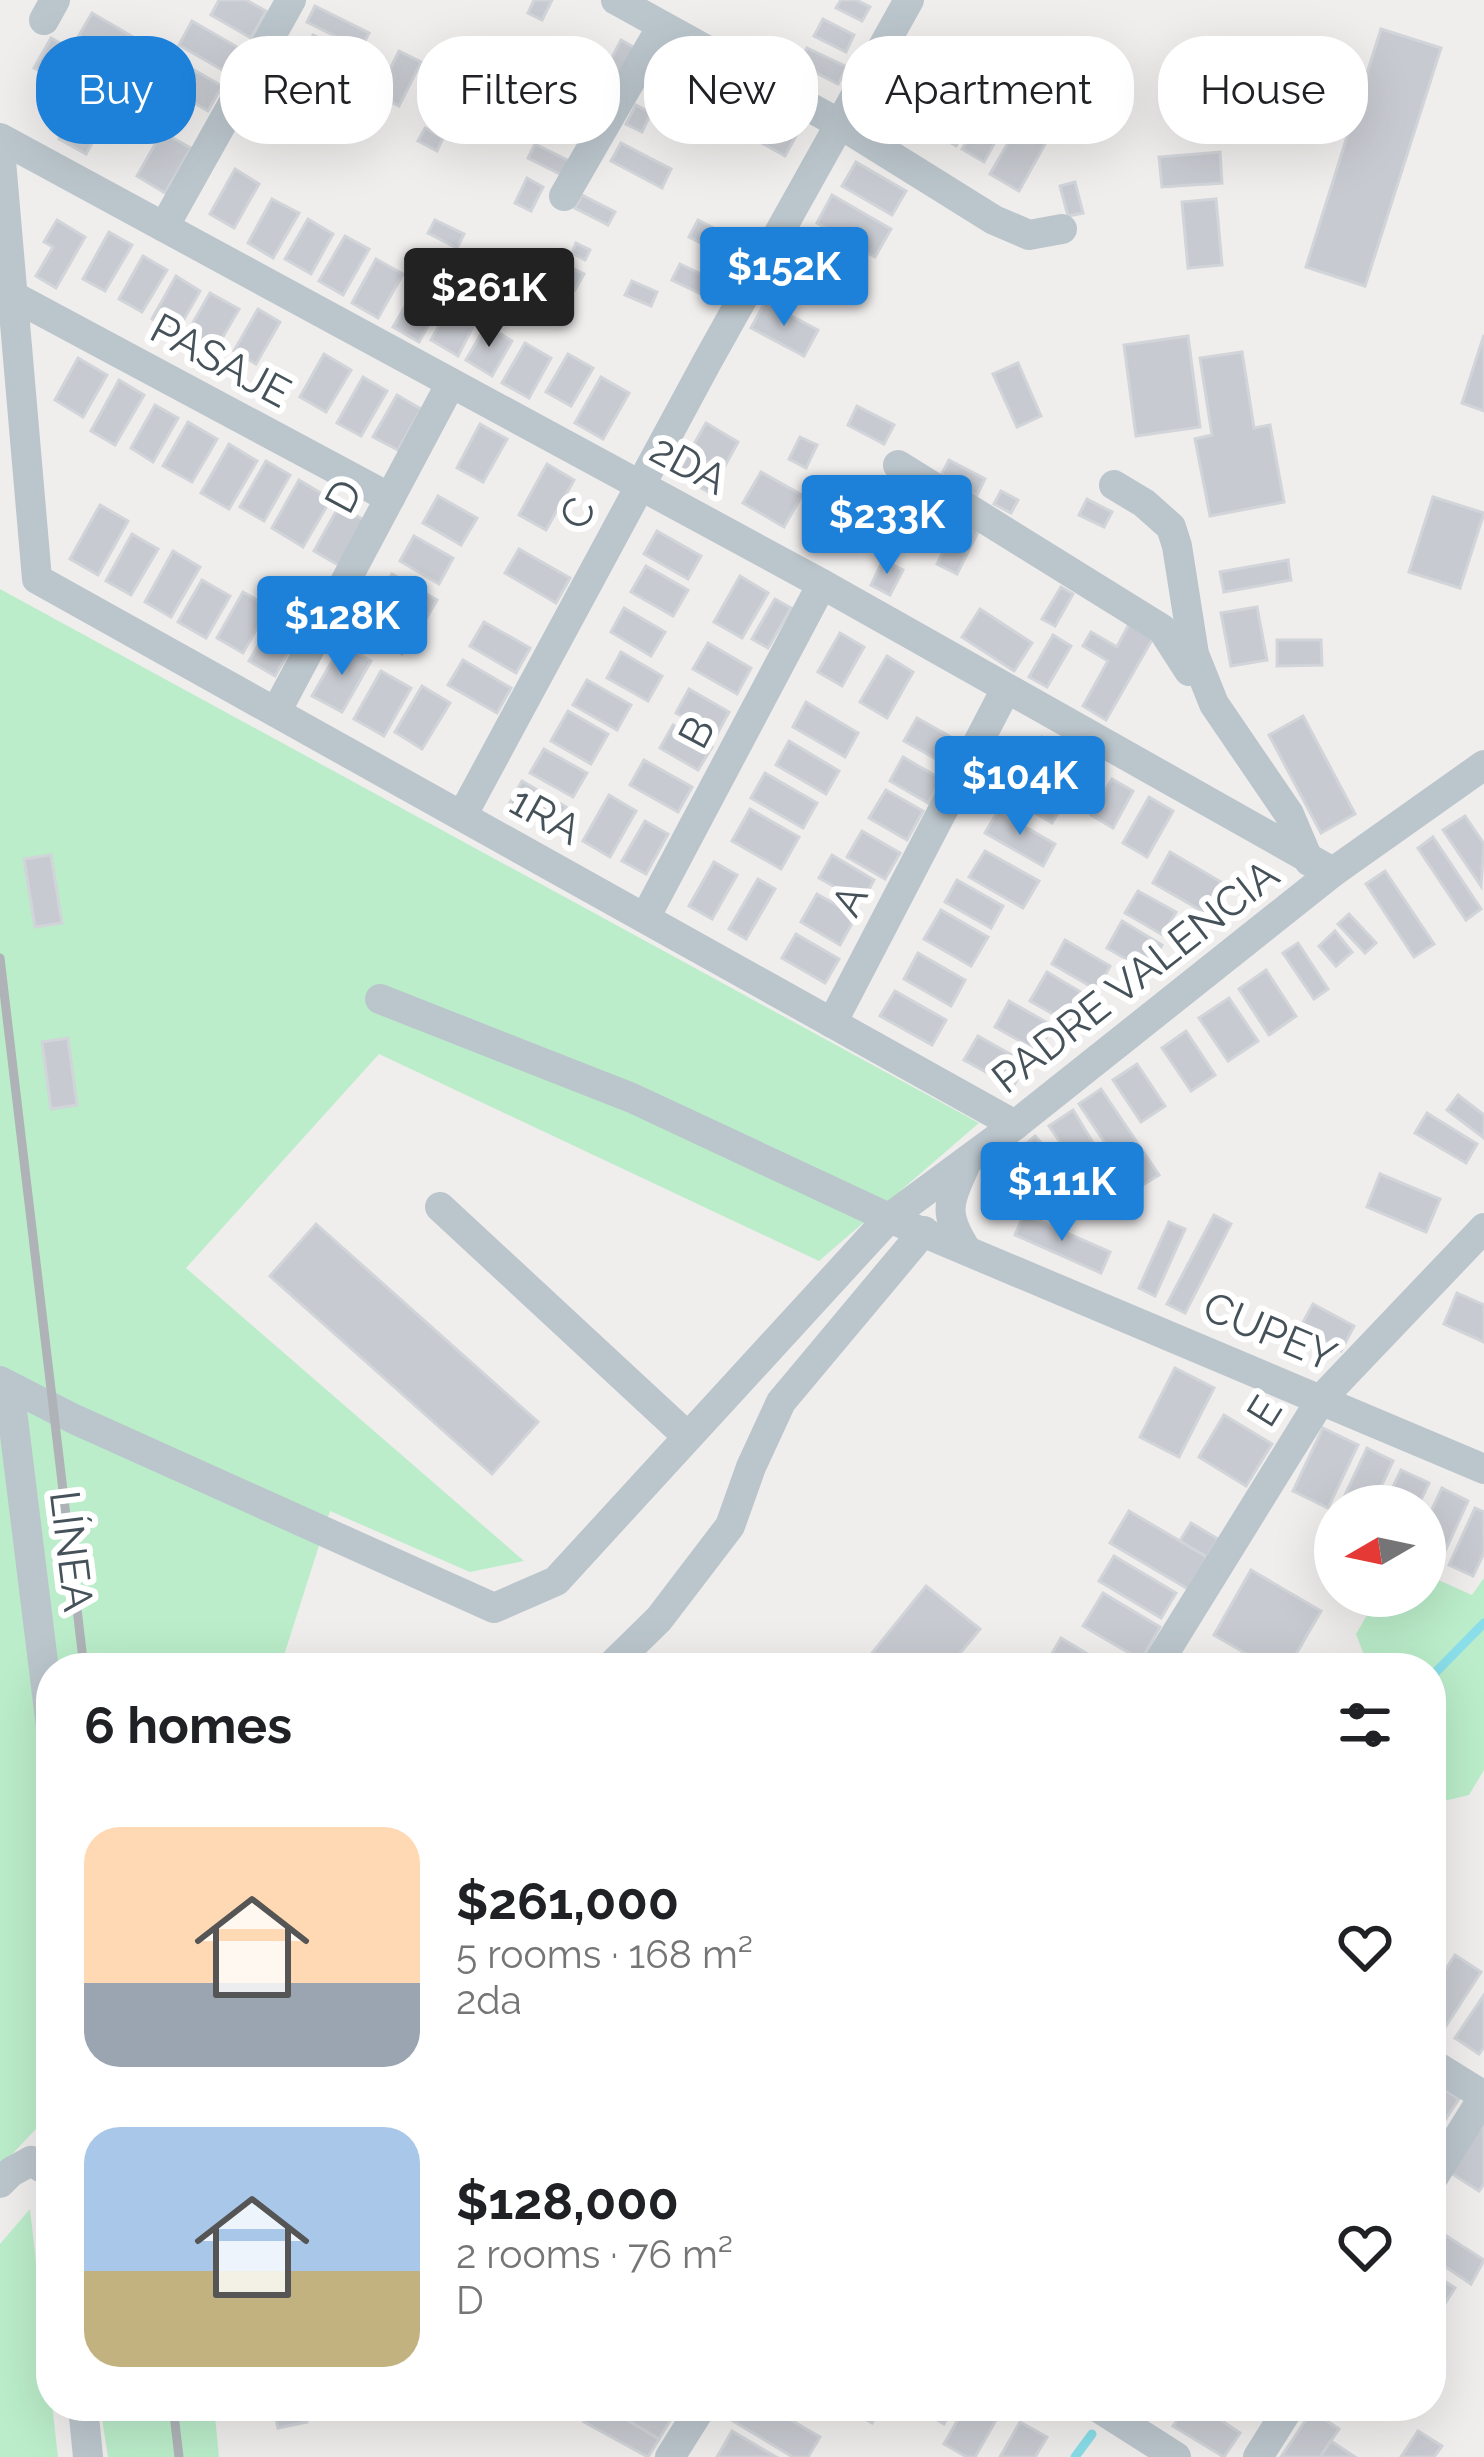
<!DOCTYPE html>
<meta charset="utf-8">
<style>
body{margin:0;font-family:Raleway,sans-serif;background:#f2f2f2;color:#202124;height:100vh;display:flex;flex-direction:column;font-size:45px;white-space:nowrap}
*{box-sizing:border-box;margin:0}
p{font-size:39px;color:#757577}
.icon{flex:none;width:66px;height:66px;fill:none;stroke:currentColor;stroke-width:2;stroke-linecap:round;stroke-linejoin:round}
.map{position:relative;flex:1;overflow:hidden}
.drawer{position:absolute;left:36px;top:1653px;width:1410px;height:768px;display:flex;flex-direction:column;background:#fff;border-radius:48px;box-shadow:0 12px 48px #0002}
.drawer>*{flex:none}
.top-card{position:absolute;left:36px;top:36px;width:1413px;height:108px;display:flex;gap:24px}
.needle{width:78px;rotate:261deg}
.tools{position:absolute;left:1314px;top:1485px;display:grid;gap:24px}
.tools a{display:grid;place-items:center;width:132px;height:132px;border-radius:50%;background:#fff;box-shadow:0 12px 48px #0002;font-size:60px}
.price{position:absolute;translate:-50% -102px;padding:0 27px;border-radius:12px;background:#1d81d9;color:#fff;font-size:39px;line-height:78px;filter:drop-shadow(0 3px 6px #0008)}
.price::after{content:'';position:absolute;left:50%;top:72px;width:36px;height:27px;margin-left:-18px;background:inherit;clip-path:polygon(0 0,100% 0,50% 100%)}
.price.current{background:#222;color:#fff}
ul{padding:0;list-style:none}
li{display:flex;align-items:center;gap:36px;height:300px;padding:0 48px}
li span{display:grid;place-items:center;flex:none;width:336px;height:240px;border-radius:36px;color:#555}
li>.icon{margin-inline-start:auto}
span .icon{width:144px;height:144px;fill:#fffc;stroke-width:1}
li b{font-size:51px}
h2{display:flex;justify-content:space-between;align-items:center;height:144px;padding:0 48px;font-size:51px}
.pill{padding:0 42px;border-radius:48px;background:#fff;box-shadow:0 12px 48px #0002;font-size:42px;line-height:108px}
.pill.current{background:#1d81d9;color:#fff}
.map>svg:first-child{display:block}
.green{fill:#bbedca}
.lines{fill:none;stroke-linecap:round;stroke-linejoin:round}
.stream{stroke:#89dee9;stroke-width:9}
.building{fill:#c7cad0;stroke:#d1d4d8;stroke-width:3}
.minor{stroke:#bbc6cc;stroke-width:30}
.rail{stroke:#afb3b7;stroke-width:9}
.labels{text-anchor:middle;stroke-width:12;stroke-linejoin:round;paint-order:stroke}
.street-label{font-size:42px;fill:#46525a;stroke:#fff}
</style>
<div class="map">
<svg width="1484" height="2457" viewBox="0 0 1484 2457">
<rect width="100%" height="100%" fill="#f0eded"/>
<g class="green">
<polygon points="0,589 979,1123 819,1261 379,1054 186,1268 524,1561 470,1572 330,1511 280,1668 51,1668 51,2113 0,2167"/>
<polygon points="1425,1574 1472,1595 1484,1578 1484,1770 1469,1795 1431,1804 1431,1668 1369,1668 1356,1634 1378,1596 1425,1596"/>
<polygon points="30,2209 58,2457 0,2457 0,2244"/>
<polygon points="100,2406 214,2406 219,2457 108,2457"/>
</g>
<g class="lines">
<g class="stream">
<polyline points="1431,1677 1484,1623"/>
<polyline points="1075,2457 1092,2434"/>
</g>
</g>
<g class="building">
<polygon points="219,0 246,0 266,11 251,38 211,15"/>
<polygon points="534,0 552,0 542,20 528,13"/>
<polygon points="841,0 856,0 870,7 862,21 836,8"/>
<polygon points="315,6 369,33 361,49 307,22"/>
<polygon points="92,13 140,41 126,67 77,39"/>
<polygon points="823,19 854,35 846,52 814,36"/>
<polygon points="192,21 244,51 231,75 179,45"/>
<polygon points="1381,29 1441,48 1365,286 1306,267"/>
<polygon points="313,35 339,48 333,62 307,49"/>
<polygon points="51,38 85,57 68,87 34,68"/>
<polygon points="621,40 637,49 623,77 606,69"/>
<polygon points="807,48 847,67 838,84 799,64"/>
<polygon points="399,51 421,62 399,106 377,95"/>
<polygon points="175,59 222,86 208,111 161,84"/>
<polygon points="286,60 321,77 314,92 279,74"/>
<polygon points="664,63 682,72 668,99 651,90"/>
<polygon points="902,71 940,93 912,142 874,120"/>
<polygon points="439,73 472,90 464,106 431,89"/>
<polygon points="694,75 714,86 696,121 676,111"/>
<polygon points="1004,76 1025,88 984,162 962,149"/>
<polygon points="572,80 585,87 573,113 559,106"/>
<polygon points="952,87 980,103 956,146 928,129"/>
<polygon points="87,89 114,104 86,154 59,139"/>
<polygon points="755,95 804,121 785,156 737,129"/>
<polygon points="636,105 651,113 642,132 626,124"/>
<polygon points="1022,119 1050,135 1019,191 990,174"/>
<polygon points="425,128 443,138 437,151 418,141"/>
<polygon points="162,132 191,148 165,193 137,176"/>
<polygon points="621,143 671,169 662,188 611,161"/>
<polygon points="535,144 573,163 566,177 528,158"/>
<polygon points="1220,152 1222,183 1162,187 1159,157"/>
<polygon points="856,162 906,191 892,215 842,186"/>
<polygon points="235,169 259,184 234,228 210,214"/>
<polygon points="527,178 543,187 531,211 515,203"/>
<polygon points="1075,182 1083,213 1068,216 1060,186"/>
<polygon points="582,195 615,212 608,225 575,208"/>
<polygon points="832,195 891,229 875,257 817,223"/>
<polygon points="272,199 299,213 273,258 248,243"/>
<polygon points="1216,199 1222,265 1188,268 1182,202"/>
<polygon points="308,219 333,234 311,274 285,259"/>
<polygon points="57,220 85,237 56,288 36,276 53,247 44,242"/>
<polygon points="435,220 464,234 457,248 428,233"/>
<polygon points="698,220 725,234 717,251 689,237"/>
<polygon points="109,232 132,245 105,291 83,279"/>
<polygon points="806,235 866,270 851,297 791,262"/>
<polygon points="345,236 369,249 343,295 319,281"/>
<polygon points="576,243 590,250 585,260 572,253"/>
<polygon points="143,256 167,270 142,312 119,299"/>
<polygon points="479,256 502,269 458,356 431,340"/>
<polygon points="376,259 403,274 378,318 352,303"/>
<polygon points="562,263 584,274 575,290 554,279"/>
<polygon points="680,264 709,278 701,294 672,280"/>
<polygon points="176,276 200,291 176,333 152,319"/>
<polygon points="632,281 657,292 651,306 625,295"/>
<polygon points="419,283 444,297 419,342 393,327"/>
<polygon points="210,293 239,309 214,352 186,335"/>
<polygon points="765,302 818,330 804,356 751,328"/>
<polygon points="258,309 280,322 256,364 234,351"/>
<polygon points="486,325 512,341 492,376 466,360"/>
<polygon points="1484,335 1484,411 1462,403"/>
<polygon points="1188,336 1200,427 1136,436 1124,345"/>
<polygon points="525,343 551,358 529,398 502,383"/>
<polygon points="1242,352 1254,428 1270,425 1284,502 1210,516 1195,439 1212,435 1200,358"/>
<polygon points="324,354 351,370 326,412 300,397"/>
<polygon points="568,354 593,368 571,406 546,392"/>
<polygon points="78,358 107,375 83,417 55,400"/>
<polygon points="1018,363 1041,416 1017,427 993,374"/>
<polygon points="363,377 387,391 361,436 337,423"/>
<polygon points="601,377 629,393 603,439 575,423"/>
<polygon points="119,380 144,395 115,445 91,431"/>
<polygon points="397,395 421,409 398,450 373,437"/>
<polygon points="155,405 178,418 153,462 131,448"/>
<polygon points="857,406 894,425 884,444 848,425"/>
<polygon points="188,422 217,439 192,482 163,466"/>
<polygon points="706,423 738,442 710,493 677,474"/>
<polygon points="480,424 507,439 483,482 457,468"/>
<polygon points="800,437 817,445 806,468 789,459"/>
<polygon points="229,444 257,461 229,509 201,493"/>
<polygon points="949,460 985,479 977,495 940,477"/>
<polygon points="266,461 290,475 264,521 240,507"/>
<polygon points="547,464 574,480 546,530 519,515"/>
<polygon points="761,472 802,495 784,527 743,503"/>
<polygon points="299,480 331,499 303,547 272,528"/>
<polygon points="1001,491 1018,500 1011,513 994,504"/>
<polygon points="438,496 477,518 461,545 423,523"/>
<polygon points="1433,497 1484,513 1460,588 1409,572"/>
<polygon points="1087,499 1112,512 1104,527 1079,515"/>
<polygon points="100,505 128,521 98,575 70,559"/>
<polygon points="339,506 366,521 340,566 314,551"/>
<polygon points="959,520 979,530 957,574 937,564"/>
<polygon points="657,531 701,556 688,579 644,554"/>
<polygon points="132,534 158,549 131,595 106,581"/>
<polygon points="414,536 453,558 439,584 400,561"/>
<polygon points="519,549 570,578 556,603 505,573"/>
<polygon points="173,551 200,567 171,617 145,602"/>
<polygon points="883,560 903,570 890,595 871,585"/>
<polygon points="1288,560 1291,580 1224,592 1220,572"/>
<polygon points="646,566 688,590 673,616 631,592"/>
<polygon points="392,574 437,600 423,624 378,598"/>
<polygon points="740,576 768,593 742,638 714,622"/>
<polygon points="202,580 230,596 206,638 178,622"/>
<polygon points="1061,587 1073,594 1055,626 1042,619"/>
<polygon points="243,592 269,607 243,653 217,638"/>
<polygon points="775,599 791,608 768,648 752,639"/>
<polygon points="1257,607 1267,660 1231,666 1221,613"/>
<polygon points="377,608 416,630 402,654 364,632"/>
<polygon points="624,608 665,632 651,656 611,632"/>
<polygon points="980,609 1032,643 1014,671 962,637"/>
<polygon points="276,615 301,630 275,676 249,661"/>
<polygon points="484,622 530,648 516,673 470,646"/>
<polygon points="1129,624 1153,638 1106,720 1083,706 1108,661 1083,646 1091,632 1117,647"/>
<polygon points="840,633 864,647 842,686 818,672"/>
<polygon points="1053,635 1071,646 1047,687 1029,677"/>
<polygon points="1277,640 1321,640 1322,665 1277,666"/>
<polygon points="708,643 751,668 737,694 693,669"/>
<polygon points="342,644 371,661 342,712 312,696"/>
<polygon points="621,652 662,676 648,701 607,678"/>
<polygon points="887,656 913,672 887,718 860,702"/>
<polygon points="463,660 511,688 497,713 448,685"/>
<polygon points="381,671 411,688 384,736 354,719"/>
<polygon points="587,680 631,705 617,730 573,705"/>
<polygon points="422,686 450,703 422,749 395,732"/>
<polygon points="689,689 729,712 716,736 676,713"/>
<polygon points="806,702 858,733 845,757 793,727"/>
<polygon points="568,711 608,734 591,764 551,741"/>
<polygon points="1303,716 1355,814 1321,833 1269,735"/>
<polygon points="917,718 960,742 947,765 904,741"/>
<polygon points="673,725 712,747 698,770 660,748"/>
<polygon points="1042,737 1086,763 1072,787 1028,762"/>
<polygon points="789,741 839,771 826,794 776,765"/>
<polygon points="544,749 587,773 573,797 530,773"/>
<polygon points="903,757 941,779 928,803 890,781"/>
<polygon points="644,760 692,787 678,812 630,785"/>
<polygon points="1022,771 1067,797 1052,823 1007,796"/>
<polygon points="765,773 817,803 803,828 751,798"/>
<polygon points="1112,779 1133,791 1113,828 1091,815"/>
<polygon points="522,781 566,807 552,831 508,806"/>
<polygon points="886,790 923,811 907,840 869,818"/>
<polygon points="609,795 636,811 610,857 583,841"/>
<polygon points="1149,797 1173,811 1147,857 1123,843"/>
<polygon points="750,809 799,837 781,869 732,841"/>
<polygon points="998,811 1055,844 1043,866 985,833"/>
<polygon points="1465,816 1484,844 1481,886 1443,830"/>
<polygon points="645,821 668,834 646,874 622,861"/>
<polygon points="862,831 900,853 885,879 847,857"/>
<polygon points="1433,837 1481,909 1466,920 1418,848"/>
<polygon points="985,851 1039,881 1023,908 969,877"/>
<polygon points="1170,852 1226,885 1209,915 1153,883"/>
<polygon points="51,855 62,923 35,927 24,859"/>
<polygon points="832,855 874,880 862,902 819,878"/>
<polygon points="714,862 737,875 712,919 689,906"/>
<polygon points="1385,871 1434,944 1414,957 1366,884"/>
<polygon points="758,879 775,889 746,939 729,929"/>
<polygon points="957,880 1003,906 991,928 945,902"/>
<polygon points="1138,891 1176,912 1163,935 1125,913"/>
<polygon points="817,894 856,916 840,945 801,922"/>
<polygon points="941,910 988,937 971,966 924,939"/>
<polygon points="1349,914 1376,943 1365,953 1338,924"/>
<polygon points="1122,921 1162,945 1147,971 1107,948"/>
<polygon points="1335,931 1352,952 1336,966 1319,946"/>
<polygon points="796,934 839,959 825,983 782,958"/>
<polygon points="1065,940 1110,966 1097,990 1052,964"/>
<polygon points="1298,943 1328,989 1314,999 1283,953"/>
<polygon points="918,953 965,980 951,1006 904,979"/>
<polygon points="1266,970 1296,1016 1269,1035 1239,989"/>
<polygon points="1047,972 1094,1000 1078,1028 1030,1001"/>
<polygon points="895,991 946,1020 932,1045 880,1016"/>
<polygon points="1229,998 1258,1041 1228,1061 1199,1018"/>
<polygon points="1009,1001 1053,1026 1038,1051 995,1027"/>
<polygon points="1186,1031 1215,1075 1191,1091 1162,1048"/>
<polygon points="978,1036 1026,1063 1013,1087 964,1060"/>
<polygon points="68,1038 77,1105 51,1109 42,1042"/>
<polygon points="1137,1064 1165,1106 1141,1122 1113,1080"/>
<polygon points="1101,1089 1159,1175 1136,1189 1079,1104"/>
<polygon points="1458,1095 1484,1115 1484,1138 1447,1110"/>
<polygon points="1073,1110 1128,1200 1110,1215 1049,1126"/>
<polygon points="1427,1113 1477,1144 1466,1163 1415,1133"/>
<polygon points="1035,1136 1068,1173 1051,1188 1018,1151"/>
<polygon points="1380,1174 1440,1199 1426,1232 1367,1207"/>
<polygon points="1014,1177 1077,1204 1069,1223 1006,1195"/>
<polygon points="1024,1214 1110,1252 1101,1273 1015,1235"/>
<polygon points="1214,1215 1231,1224 1185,1313 1167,1304"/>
<polygon points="1169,1222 1185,1229 1155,1296 1139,1288"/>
<polygon points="316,1224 538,1422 492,1474 270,1276"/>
<polygon points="1457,1293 1484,1305 1484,1342 1444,1324"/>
<polygon points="1313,1304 1354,1326 1341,1351 1300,1328"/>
<polygon points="1175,1368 1214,1388 1179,1457 1140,1437"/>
<polygon points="1224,1415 1272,1444 1246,1486 1199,1457"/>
<polygon points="1323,1428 1358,1445 1328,1508 1293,1491"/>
<polygon points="1367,1448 1393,1461 1372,1506 1340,1506"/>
<polygon points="1401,1470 1429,1483 1418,1506 1384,1506"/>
<polygon points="1442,1488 1468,1501 1440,1562 1425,1555 1425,1524"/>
<polygon points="1475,1508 1484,1512 1484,1553 1473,1576 1449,1565"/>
<polygon points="1129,1511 1207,1557 1188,1589 1110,1543"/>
<polygon points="1191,1523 1218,1539 1207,1557 1180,1541"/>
<polygon points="1114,1556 1176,1593 1161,1618 1099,1581"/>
<polygon points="1251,1570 1321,1611 1288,1668 1243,1668 1250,1656 1214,1635"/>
<polygon points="926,1586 980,1629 948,1668 860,1668"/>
<polygon points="1103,1593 1160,1627 1141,1660 1083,1626"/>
<polygon points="1061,1638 1111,1668 1069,1668 1050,1657"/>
<polygon points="1431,1947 1443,1956 1431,1974"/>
<polygon points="1455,1955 1481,1972 1442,2032 1431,2025 1431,1992"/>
<polygon points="1484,1995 1484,2047 1479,2054 1455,2038"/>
<polygon points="1436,2084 1459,2099 1431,2141 1431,2092"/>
<polygon points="1484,2122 1484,2184 1479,2191 1451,2173"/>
<polygon points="1431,2226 1484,2260 1471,2284 1431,2257"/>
<polygon points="1431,2272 1455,2288 1439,2313 1431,2307"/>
<polygon points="273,2406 303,2406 307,2422 278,2428"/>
<polygon points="593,2406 604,2406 659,2439 648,2457 584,2422"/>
<polygon points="604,2406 652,2406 672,2417 659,2439"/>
<polygon points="742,2406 767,2406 820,2437 808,2457 793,2457 733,2421"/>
<polygon points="855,2406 881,2406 872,2423 852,2411"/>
<polygon points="914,2406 954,2406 944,2424"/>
<polygon points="966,2406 1004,2406 975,2457 967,2457 944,2444"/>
<polygon points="1187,2406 1200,2406 1240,2433 1224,2457 1173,2426"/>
<polygon points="1312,2411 1339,2429 1320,2457 1281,2457"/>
<polygon points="1020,2422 1047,2437 1035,2457 1000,2457"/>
<polygon points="732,2431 776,2457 717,2457"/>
<polygon points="1418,2431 1442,2446 1434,2457 1401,2457"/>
<polygon points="1331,2441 1355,2457 1320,2457"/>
</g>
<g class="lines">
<g class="minor">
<polyline points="616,0 840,124 994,220 1029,235 1062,229"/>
<polyline points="44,20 55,0"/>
<polyline points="0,138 822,584 1333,872"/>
<polyline points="0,149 37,579 1015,1125"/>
<polyline points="564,196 662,26"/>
<polyline points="164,227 291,0"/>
<polyline points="13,296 390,498"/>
<polyline points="898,465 1162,629 1189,671"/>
<polyline points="1114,485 1144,503 1171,527 1177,546 1194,654 1214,704 1289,814 1309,861"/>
<polyline points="276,712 451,383"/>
<polyline points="462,816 707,362 909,0"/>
<polyline points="645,918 822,584"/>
<polyline points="380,999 632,1098 889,1218 1484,1469"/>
<polyline points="832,1023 1006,689"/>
<polyline points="440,1207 687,1436"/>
<path d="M966 1249C941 1210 950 1201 967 1161"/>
<polyline points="0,1381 74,1419 494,1608 556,1581 889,1218 1015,1125 1333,872 1484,765"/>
<polyline points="9,1386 51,1727"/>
<polyline points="609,1668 659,1619 730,1526 751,1467 781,1402 924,1231"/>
<polyline points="1155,1668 1322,1398 1484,1228"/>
<polyline points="1431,2063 1484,2096 1431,2181"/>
<polyline points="0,2183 11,2172 31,2161 49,2172"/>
<polyline points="83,2406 88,2457"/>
<polyline points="1096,2406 1176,2457"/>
<polyline points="670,2457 702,2406"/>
<polyline points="1258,2457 1290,2406"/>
</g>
<g class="rail">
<polyline points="0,958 84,1668"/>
<polyline points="173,2406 179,2457"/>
</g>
</g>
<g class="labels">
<g class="street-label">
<text transform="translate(221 360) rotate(28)" y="15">PASAJE</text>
<text transform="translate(689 464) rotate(28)" y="15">2DA</text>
<text transform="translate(343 496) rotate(-62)" y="15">D</text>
<text transform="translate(577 513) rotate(-62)" y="15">C</text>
<text transform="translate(696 732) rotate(-62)" y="15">B</text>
<text transform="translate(546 815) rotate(29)" y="15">1RA</text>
<text transform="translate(849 900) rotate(-63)" y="15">A</text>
<text transform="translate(1135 976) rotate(-38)" y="15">PADRE VALENCIA</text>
<text transform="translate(1270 1331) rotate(23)" y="15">CUPEY</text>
<text transform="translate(1264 1411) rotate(-58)" y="15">E</text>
<text transform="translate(72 1551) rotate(83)" y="15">LÍNEA</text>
</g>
</g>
</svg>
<div class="tools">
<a><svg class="needle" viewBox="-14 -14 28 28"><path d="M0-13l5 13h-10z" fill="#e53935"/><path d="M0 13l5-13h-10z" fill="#757577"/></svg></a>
</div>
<b class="price" style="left:784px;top:329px">$152K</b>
<b class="price current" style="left:489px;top:350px">$261K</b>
<b class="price" style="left:887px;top:577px">$233K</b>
<b class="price" style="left:342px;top:678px">$128K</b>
<b class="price" style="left:1020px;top:838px">$104K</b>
<b class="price" style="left:1062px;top:1244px">$111K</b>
<div class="top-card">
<a class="pill current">Buy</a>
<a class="pill">Rent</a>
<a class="pill">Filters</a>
<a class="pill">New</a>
<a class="pill">Apartment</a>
<a class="pill">House</a>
</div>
<section class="drawer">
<h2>6 homes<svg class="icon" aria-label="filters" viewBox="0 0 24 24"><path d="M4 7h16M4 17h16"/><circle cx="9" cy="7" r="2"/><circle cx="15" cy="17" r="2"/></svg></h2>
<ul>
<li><span style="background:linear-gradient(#ffd9b3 65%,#9aa5b1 0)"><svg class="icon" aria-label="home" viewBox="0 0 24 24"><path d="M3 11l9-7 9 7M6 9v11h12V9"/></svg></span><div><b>$261,000</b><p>5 rooms · 168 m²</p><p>2da</p></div><svg class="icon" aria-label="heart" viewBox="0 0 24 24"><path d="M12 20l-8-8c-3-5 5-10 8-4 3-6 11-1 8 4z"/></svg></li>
<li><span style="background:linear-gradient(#a9c7e8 60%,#c2b280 0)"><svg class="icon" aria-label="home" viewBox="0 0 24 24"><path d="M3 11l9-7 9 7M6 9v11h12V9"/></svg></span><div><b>$128,000</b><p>2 rooms · 76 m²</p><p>D</p></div><svg class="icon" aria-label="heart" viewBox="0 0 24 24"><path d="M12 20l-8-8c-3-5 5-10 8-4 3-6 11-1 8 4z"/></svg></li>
</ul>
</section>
</div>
